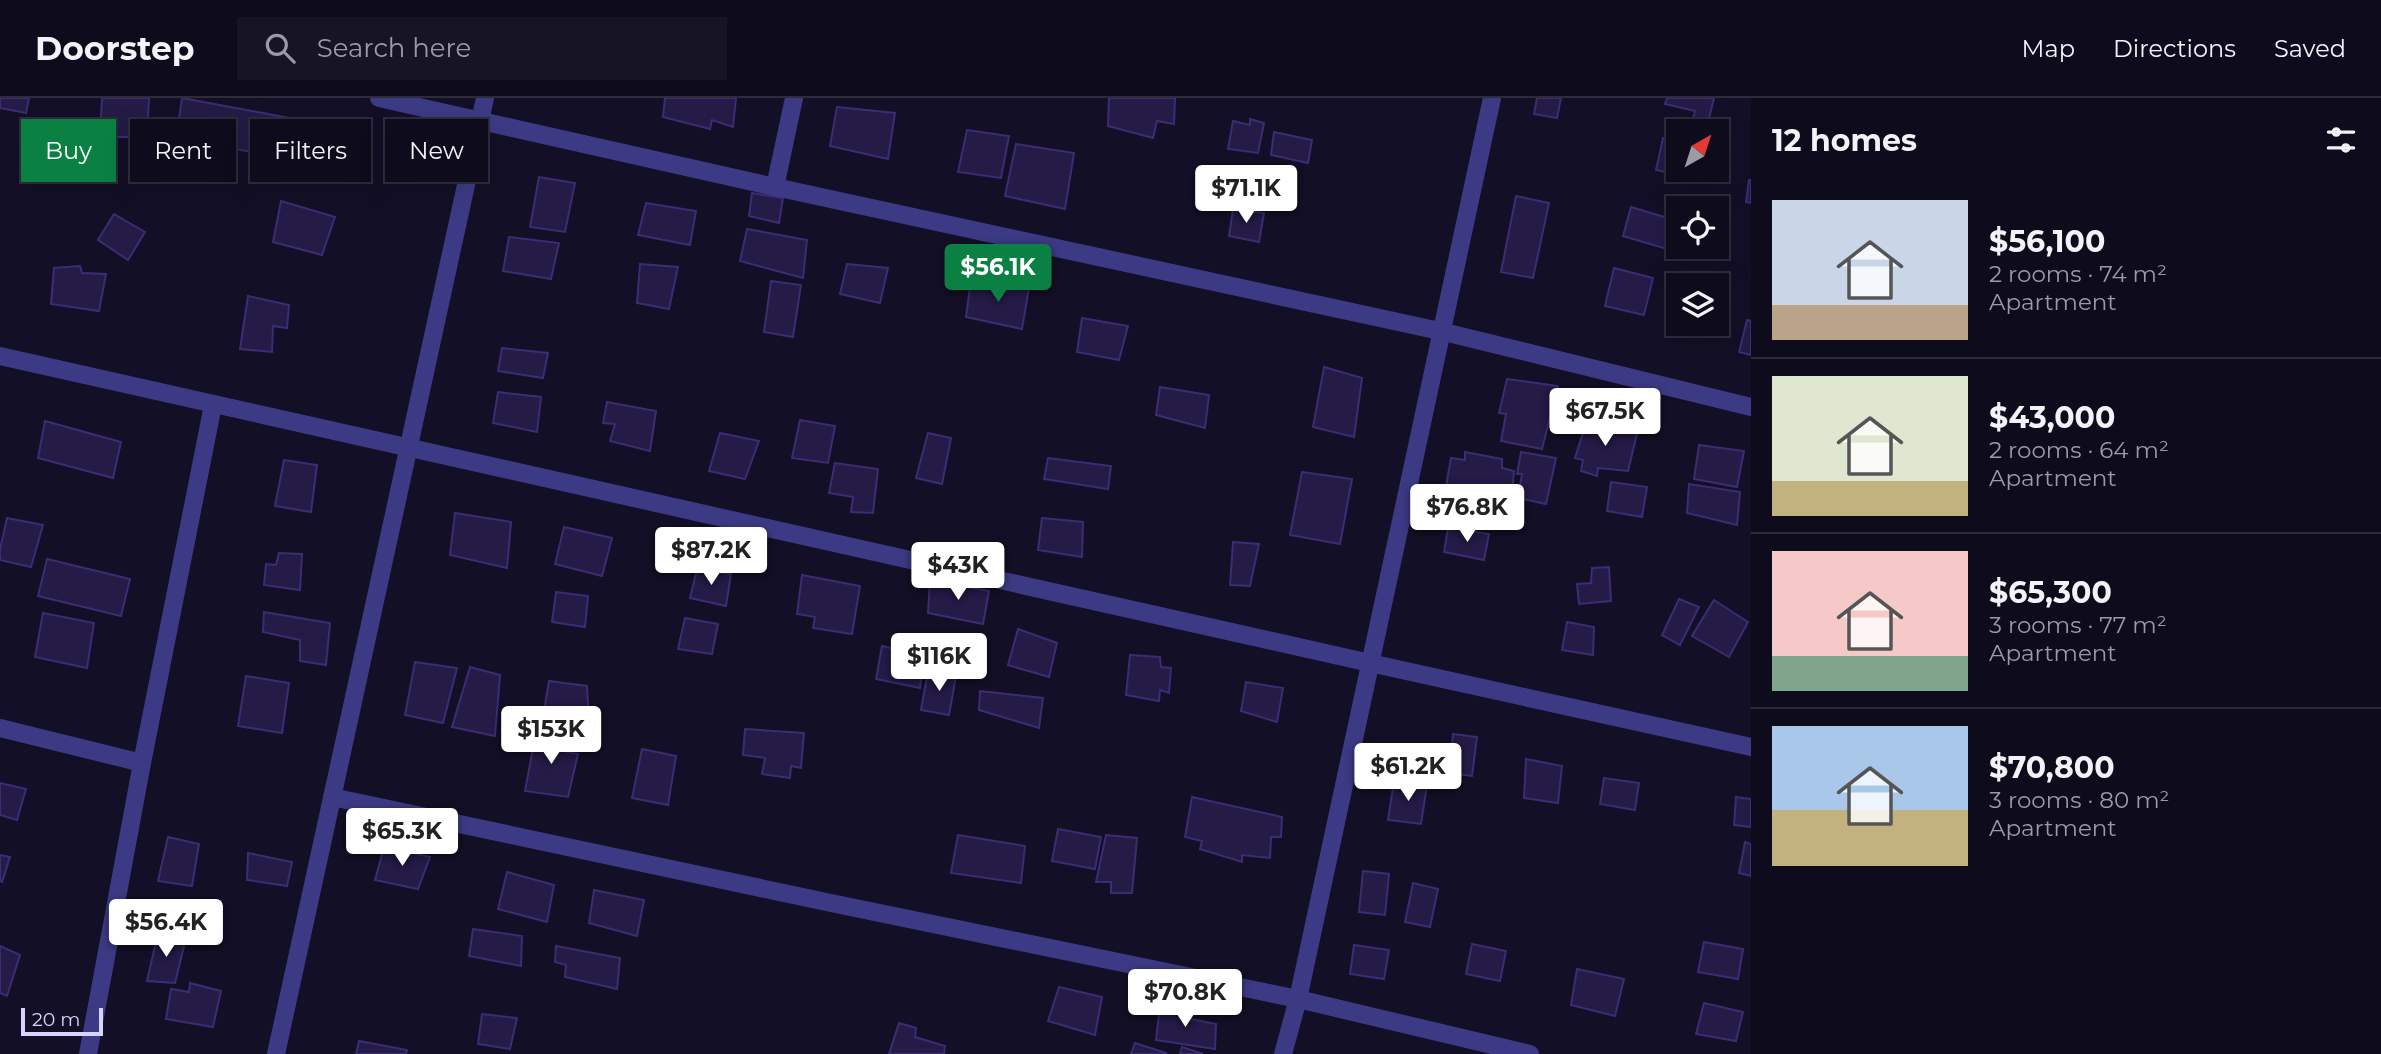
<!DOCTYPE html>
<meta charset="utf-8">
<style>
body{margin:0;font-family:Montserrat,sans-serif;background:#171425;color:#f1f3f6;height:100vh;display:flex;flex-direction:column;font-size:26px;white-space:nowrap}
*{box-sizing:border-box;margin:0}
p{font-size:23px;color:#9b9ba3}
.icon{flex:none;width:38px;height:38px;fill:none;stroke:currentColor;stroke-width:2;stroke-linecap:round;stroke-linejoin:round}
.map{position:relative;flex:1;overflow:hidden}
.panel{display:flex;flex-direction:column;background:#0e0b1c;width:630px}
.panel>*{flex:none}
.guide{position:absolute;left:21px;top:21px;width:665px;height:63px;display:flex;gap:14px}
.needle{width:46px;rotate:39deg}
.fabs{position:absolute;left:1666px;top:21px;display:grid;gap:14px}
.fabs a{display:grid;place-items:center;width:63px;height:63px;border-radius:0px;background:#0e0b1c;box-shadow:0 7px 28px #0002,0 0 0 2px #2e2b3b;font-size:35px}
.scale{position:absolute;left:21px;bottom:18px;width:82px;box-sizing:border-box;padding-left:7px;border:4px solid #d9d4ff;border-top:0;font-size:19px;line-height:24px;white-space:nowrap;color:#d9d4ff;-webkit-text-stroke:5px #130f26;paint-order:stroke}
.price{position:absolute;translate:-50% -60px;padding:0 16px;border-radius:7px;background:#fff;color:#222;font-size:23px;line-height:46px;filter:drop-shadow(0 2px 4px #0008)}
.price::after{content:'';position:absolute;left:50%;top:42px;width:21px;height:16px;margin-left:-10px;background:inherit;clip-path:polygon(0 0,100% 0,50% 100%)}
.price.selected{background:#0b8043;color:#fff}
ul{padding:0;list-style:none}
li{display:flex;align-items:center;gap:21px;height:175px;padding:0 21px}
li+li{border-top:2px solid #2e2b3b}
li span{display:grid;place-items:center;flex:none;width:196px;height:140px;border-radius:0px;color:#555}
li>.icon{margin-inline-start:auto}
span .icon{width:84px;height:84px;fill:#fffc;stroke-width:1}
li b{font-size:30px}
h2{display:flex;justify-content:space-between;align-items:center;height:84px;padding:0 21px;font-size:30px}
.pill{padding:0 24px;border-radius:0px;background:#0e0b1c;box-shadow:0 7px 28px #0002,0 0 0 2px #2e2b3b;font-size:24px;line-height:63px}
.pill.selected{background:#0b8043;color:#fff}
header{display:flex;align-items:center;gap:42px;box-sizing:border-box;height:98px;padding:0 35px;background:#0e0b1c;border-bottom:2px solid #2e2b3b}
header strong{font-size:33px}
nav{display:flex;gap:38px;margin-inline-start:auto;font-size:24px}
.search{width:490px;height:63px;background:#171425;display:flex;align-items:center;gap:18px;box-sizing:border-box;padding:0 24px;border-radius:0px;color:#9b9ba3;font-size:26px}
main{display:flex;flex:1;min-height:0}
.map>svg:first-child{display:block}
.building{fill:#241b47;stroke:#3b2d73;stroke-width:2}
.lines{fill:none;stroke-linecap:round;stroke-linejoin:round}
.minor{stroke:#3d3a85;stroke-width:18}
</style>
<header>
<strong>Doorstep</strong>
<div class="search"><svg class="icon" aria-label="search" viewBox="0 0 24 24"><circle cx="10" cy="10" r="6"/><path d="M15 15l6 6"/></svg>Search here</div>
<nav><a>Map</a><a>Directions</a><a>Saved</a></nav>
</header>
<main>
<div class="map">
<svg width="1751" height="956" viewBox="0 0 1751 956">
<rect width="100%" height="100%" fill="#130f26"/>
<g class="building">
<polygon points="0,0 29,0 26,15 0,10"/>
<polygon points="102,0 149,0 147,39 100,39"/>
<polygon points="182,0 295,21 291,63 196,42 197,54 175,49"/>
<polygon points="665,0 736,0 733,29 712,22 710,31 663,19"/>
<polygon points="1109,0 1175,0 1174,26 1157,23 1153,40 1108,28"/>
<polygon points="1537,0 1561,0 1557,20 1534,16"/>
<polygon points="1667,0 1714,0 1706,33 1691,29 1695,13 1665,6"/>
<polygon points="837,9 895,15 888,61 830,48"/>
<polygon points="1250,21 1264,25 1258,55 1228,51 1233,23 1250,27"/>
<polygon points="967,32 1009,38 1001,80 958,74"/>
<polygon points="1274,34 1312,42 1308,65 1271,57"/>
<polygon points="1663,40 1678,44 1678,72 1685,72 1684,78 1656,72"/>
<polygon points="1016,46 1074,55 1065,111 1005,98"/>
<polygon points="539,79 575,85 565,134 530,129"/>
<polygon points="1749,82 1751,82 1751,105 1746,104"/>
<polygon points="752,95 783,100 779,125 749,118"/>
<polygon points="1516,98 1549,105 1533,180 1501,174"/>
<polygon points="281,103 335,119 322,157 273,144"/>
<polygon points="646,105 696,113 690,147 638,137"/>
<polygon points="1631,109 1678,123 1677,154 1623,138"/>
<polygon points="1233,111 1264,115 1259,144 1229,138"/>
<polygon points="114,116 145,134 128,162 98,142"/>
<polygon points="747,131 807,142 803,180 740,163"/>
<polygon points="509,139 559,145 551,181 503,173"/>
<polygon points="640,166 678,169 669,211 637,205"/>
<polygon points="847,166 888,170 880,205 840,196"/>
<polygon points="80,168 82,175 106,176 99,213 51,206 54,170"/>
<polygon points="1614,170 1653,180 1644,217 1605,208"/>
<polygon points="971,182 1029,190 1022,231 966,219"/>
<polygon points="771,183 801,187 793,239 764,234"/>
<polygon points="248,198 289,207 287,230 273,228 272,254 240,251"/>
<polygon points="1082,220 1128,228 1119,262 1077,254"/>
<polygon points="1747,222 1751,223 1751,257 1739,254"/>
<polygon points="502,250 548,255 543,280 498,273"/>
<polygon points="1324,269 1362,280 1354,339 1313,329"/>
<polygon points="1507,281 1558,288 1542,351 1501,343 1506,316 1499,315"/>
<polygon points="1160,289 1209,297 1205,330 1156,317"/>
<polygon points="498,294 541,299 537,334 493,325"/>
<polygon points="607,304 656,313 650,353 610,343 615,326 603,325"/>
<polygon points="800,322 835,328 828,365 792,360"/>
<polygon points="1587,322 1637,336 1628,373 1598,370 1597,378 1581,373 1583,362 1575,360"/>
<polygon points="45,323 121,344 113,380 38,360"/>
<polygon points="720,335 759,343 745,381 709,373"/>
<polygon points="928,335 951,340 942,386 916,380"/>
<polygon points="1699,347 1744,353 1737,389 1694,381"/>
<polygon points="1465,354 1502,361 1502,370 1514,373 1511,406 1445,394 1451,360 1465,362"/>
<polygon points="1521,354 1556,360 1546,406 1518,400 1522,376 1517,376"/>
<polygon points="1048,360 1111,368 1108,391 1044,381"/>
<polygon points="284,362 317,367 311,414 275,408"/>
<polygon points="835,365 878,371 873,415 851,414 853,399 829,395"/>
<polygon points="1302,374 1352,381 1340,446 1290,437"/>
<polygon points="1611,384 1647,389 1642,419 1607,413"/>
<polygon points="1689,386 1740,394 1737,427 1687,415"/>
<polygon points="455,415 511,424 507,470 450,457"/>
<polygon points="7,420 43,427 31,469 0,462 0,451"/>
<polygon points="1042,420 1083,424 1082,459 1038,452"/>
<polygon points="564,429 612,440 602,478 555,466"/>
<polygon points="1448,430 1489,436 1484,462 1444,454"/>
<polygon points="1233,444 1259,446 1250,488 1230,487"/>
<polygon points="279,455 302,456 300,492 264,487 266,466 276,467"/>
<polygon points="47,461 130,481 121,518 38,498"/>
<polygon points="1609,469 1611,503 1579,506 1577,486 1591,485 1592,470"/>
<polygon points="697,471 731,476 726,508 690,500"/>
<polygon points="802,477 860,488 852,536 813,530 815,519 797,516"/>
<polygon points="930,482 989,493 983,526 928,515"/>
<polygon points="556,494 588,498 585,529 552,524"/>
<polygon points="1679,501 1699,509 1680,547 1662,537"/>
<polygon points="1714,502 1748,524 1729,559 1692,538"/>
<polygon points="264,514 330,525 326,567 300,563 300,542 263,534"/>
<polygon points="43,515 94,525 87,570 35,559"/>
<polygon points="685,520 718,526 712,556 678,551"/>
<polygon points="1567,524 1594,529 1593,557 1562,552"/>
<polygon points="1018,531 1057,545 1049,579 1008,567"/>
<polygon points="882,548 924,557 920,590 876,581"/>
<polygon points="1130,557 1160,559 1161,569 1171,570 1169,595 1160,592 1159,603 1126,597"/>
<polygon points="415,564 457,570 443,625 405,617"/>
<polygon points="470,569 500,577 495,638 452,629"/>
<polygon points="928,573 956,578 949,617 921,612"/>
<polygon points="246,578 289,585 282,635 238,628"/>
<polygon points="549,583 587,588 589,623 544,613"/>
<polygon points="1246,584 1283,590 1277,624 1241,613"/>
<polygon points="980,593 1043,600 1039,630 979,612"/>
<polygon points="745,631 804,635 801,670 791,668 790,680 762,676 765,660 743,657"/>
<polygon points="536,634 569,642 567,654 578,656 568,699 525,693"/>
<polygon points="1453,636 1477,639 1472,678 1449,675"/>
<polygon points="642,651 676,658 668,707 632,700"/>
<polygon points="1526,661 1562,668 1558,705 1524,700"/>
<polygon points="1604,680 1639,685 1635,712 1600,706"/>
<polygon points="1394,683 1427,687 1421,726 1388,722"/>
<polygon points="0,685 26,691 17,722 0,717"/>
<polygon points="1192,699 1282,719 1281,739 1271,739 1270,760 1242,757 1242,764 1200,751 1202,743 1185,739"/>
<polygon points="1736,699 1751,701 1751,729 1734,727"/>
<polygon points="1058,731 1101,739 1095,771 1052,763"/>
<polygon points="958,737 1025,748 1021,785 951,775"/>
<polygon points="1106,737 1137,740 1132,795 1111,795 1111,784 1096,784"/>
<polygon points="168,739 199,746 192,788 158,783"/>
<polygon points="1745,744 1751,746 1751,778 1739,775"/>
<polygon points="384,749 430,759 418,791 375,782"/>
<polygon points="248,755 292,764 287,788 247,782"/>
<polygon points="0,757 10,759 2,784 0,783"/>
<polygon points="1363,773 1389,776 1385,817 1359,814"/>
<polygon points="507,774 554,787 547,824 498,811"/>
<polygon points="1413,785 1438,791 1430,829 1405,824"/>
<polygon points="594,792 644,802 637,838 589,825"/>
<polygon points="473,831 522,838 521,868 469,858"/>
<polygon points="158,835 186,840 175,885 147,883"/>
<polygon points="1704,844 1743,851 1738,881 1698,874"/>
<polygon points="1472,846 1506,853 1500,883 1466,876"/>
<polygon points="1354,847 1389,852 1384,881 1350,876"/>
<polygon points="0,848 20,857 7,898 0,895"/>
<polygon points="556,848 620,860 617,891 565,879 566,867 555,864"/>
<polygon points="1577,871 1624,881 1615,918 1571,907"/>
<polygon points="190,885 221,893 213,929 166,921 171,891 189,894"/>
<polygon points="1059,889 1102,899 1095,937 1048,923"/>
<polygon points="1704,905 1743,914 1736,943 1696,936"/>
<polygon points="1160,908 1191,913 1191,921 1216,926 1215,951 1156,942"/>
<polygon points="482,916 517,920 510,951 478,946"/>
<polygon points="899,925 916,930 915,939 945,948 944,956 889,956"/>
<polygon points="359,943 407,952 406,956 356,956"/>
<polygon points="1135,945 1166,955 1166,956 1131,956"/>
<polygon points="1182,949 1203,956 1180,956"/>
</g>
<g class="lines">
<g class="minor">
<polyline points="379,0 775,89 1440,233 1751,309"/>
<polyline points="775,89 794,0"/>
<polyline points="0,258 1370,565 1751,649"/>
<polyline points="0,630 142,665"/>
<polyline points="332,699 831,805 1298,901 1530,956"/>
<polyline points="88,956 142,665 213,307"/>
<polyline points="276,956 485,0"/>
<polyline points="1283,956 1298,901 1492,0"/>
</g>
</g>
</svg>
<div class="fabs">
<a><svg class="needle" viewBox="-14 -14 28 28"><path d="M0-13l5 13h-10z" fill="#e53935"/><path d="M0 13l5-13h-10z" fill="#9b9ba3"/></svg></a>
<a><svg class="icon" aria-label="locate" viewBox="0 0 24 24"><circle cx="12" cy="12" r="6"/><path d="M12 2v4M12 18v4M2 12h4M18 12h4"/></svg></a>
<a><svg class="icon" aria-label="layers" viewBox="0 0 24 24"><path d="M12 4l9 5-9 5-9-5zM3 14l9 5 9-5"/></svg></a>
</div>
<div class="scale">20 m</div>
<b class="price" style="left:1246px;top:127px">$71.1K</b>
<b class="price selected" style="left:998px;top:206px">$56.1K</b>
<b class="price" style="left:1605px;top:350px">$67.5K</b>
<b class="price" style="left:1467px;top:446px">$76.8K</b>
<b class="price" style="left:711px;top:489px">$87.2K</b>
<b class="price" style="left:958px;top:504px">$43K</b>
<b class="price" style="left:939px;top:595px">$116K</b>
<b class="price" style="left:551px;top:668px">$153K</b>
<b class="price" style="left:1408px;top:705px">$61.2K</b>
<b class="price" style="left:402px;top:770px">$65.3K</b>
<b class="price" style="left:166px;top:861px">$56.4K</b>
<b class="price" style="left:1185px;top:931px">$70.8K</b>
<div class="guide">
<a class="pill selected">Buy</a>
<a class="pill">Rent</a>
<a class="pill">Filters</a>
<a class="pill">New</a>
</div>
</div>
<section class="panel">
<h2>12 homes<svg class="icon" aria-label="filters" viewBox="0 0 24 24"><path d="M4 7h16M4 17h16"/><circle cx="9" cy="7" r="2"/><circle cx="15" cy="17" r="2"/></svg></h2>
<ul>
<li><span style="background:linear-gradient(#c9d6e8 75%,#b9a48a 0)"><svg class="icon" aria-label="home" viewBox="0 0 24 24"><path d="M3 11l9-7 9 7M6 9v11h12V9"/></svg></span><div><b>$56,100</b><p>2 rooms · 74 m²</p><p>Apartment</p></div></li>
<li><span style="background:linear-gradient(#dfe7d0 75%,#c2b280 0)"><svg class="icon" aria-label="home" viewBox="0 0 24 24"><path d="M3 11l9-7 9 7M6 9v11h12V9"/></svg></span><div><b>$43,000</b><p>2 rooms · 64 m²</p><p>Apartment</p></div></li>
<li><span style="background:linear-gradient(#f6c9c9 75%,#7fa58c 0)"><svg class="icon" aria-label="home" viewBox="0 0 24 24"><path d="M3 11l9-7 9 7M6 9v11h12V9"/></svg></span><div><b>$65,300</b><p>3 rooms · 77 m²</p><p>Apartment</p></div></li>
<li><span style="background:linear-gradient(#a9c7e8 60%,#c2b280 0)"><svg class="icon" aria-label="home" viewBox="0 0 24 24"><path d="M3 11l9-7 9 7M6 9v11h12V9"/></svg></span><div><b>$70,800</b><p>3 rooms · 80 m²</p><p>Apartment</p></div></li>
</ul>
</section>
</main>
